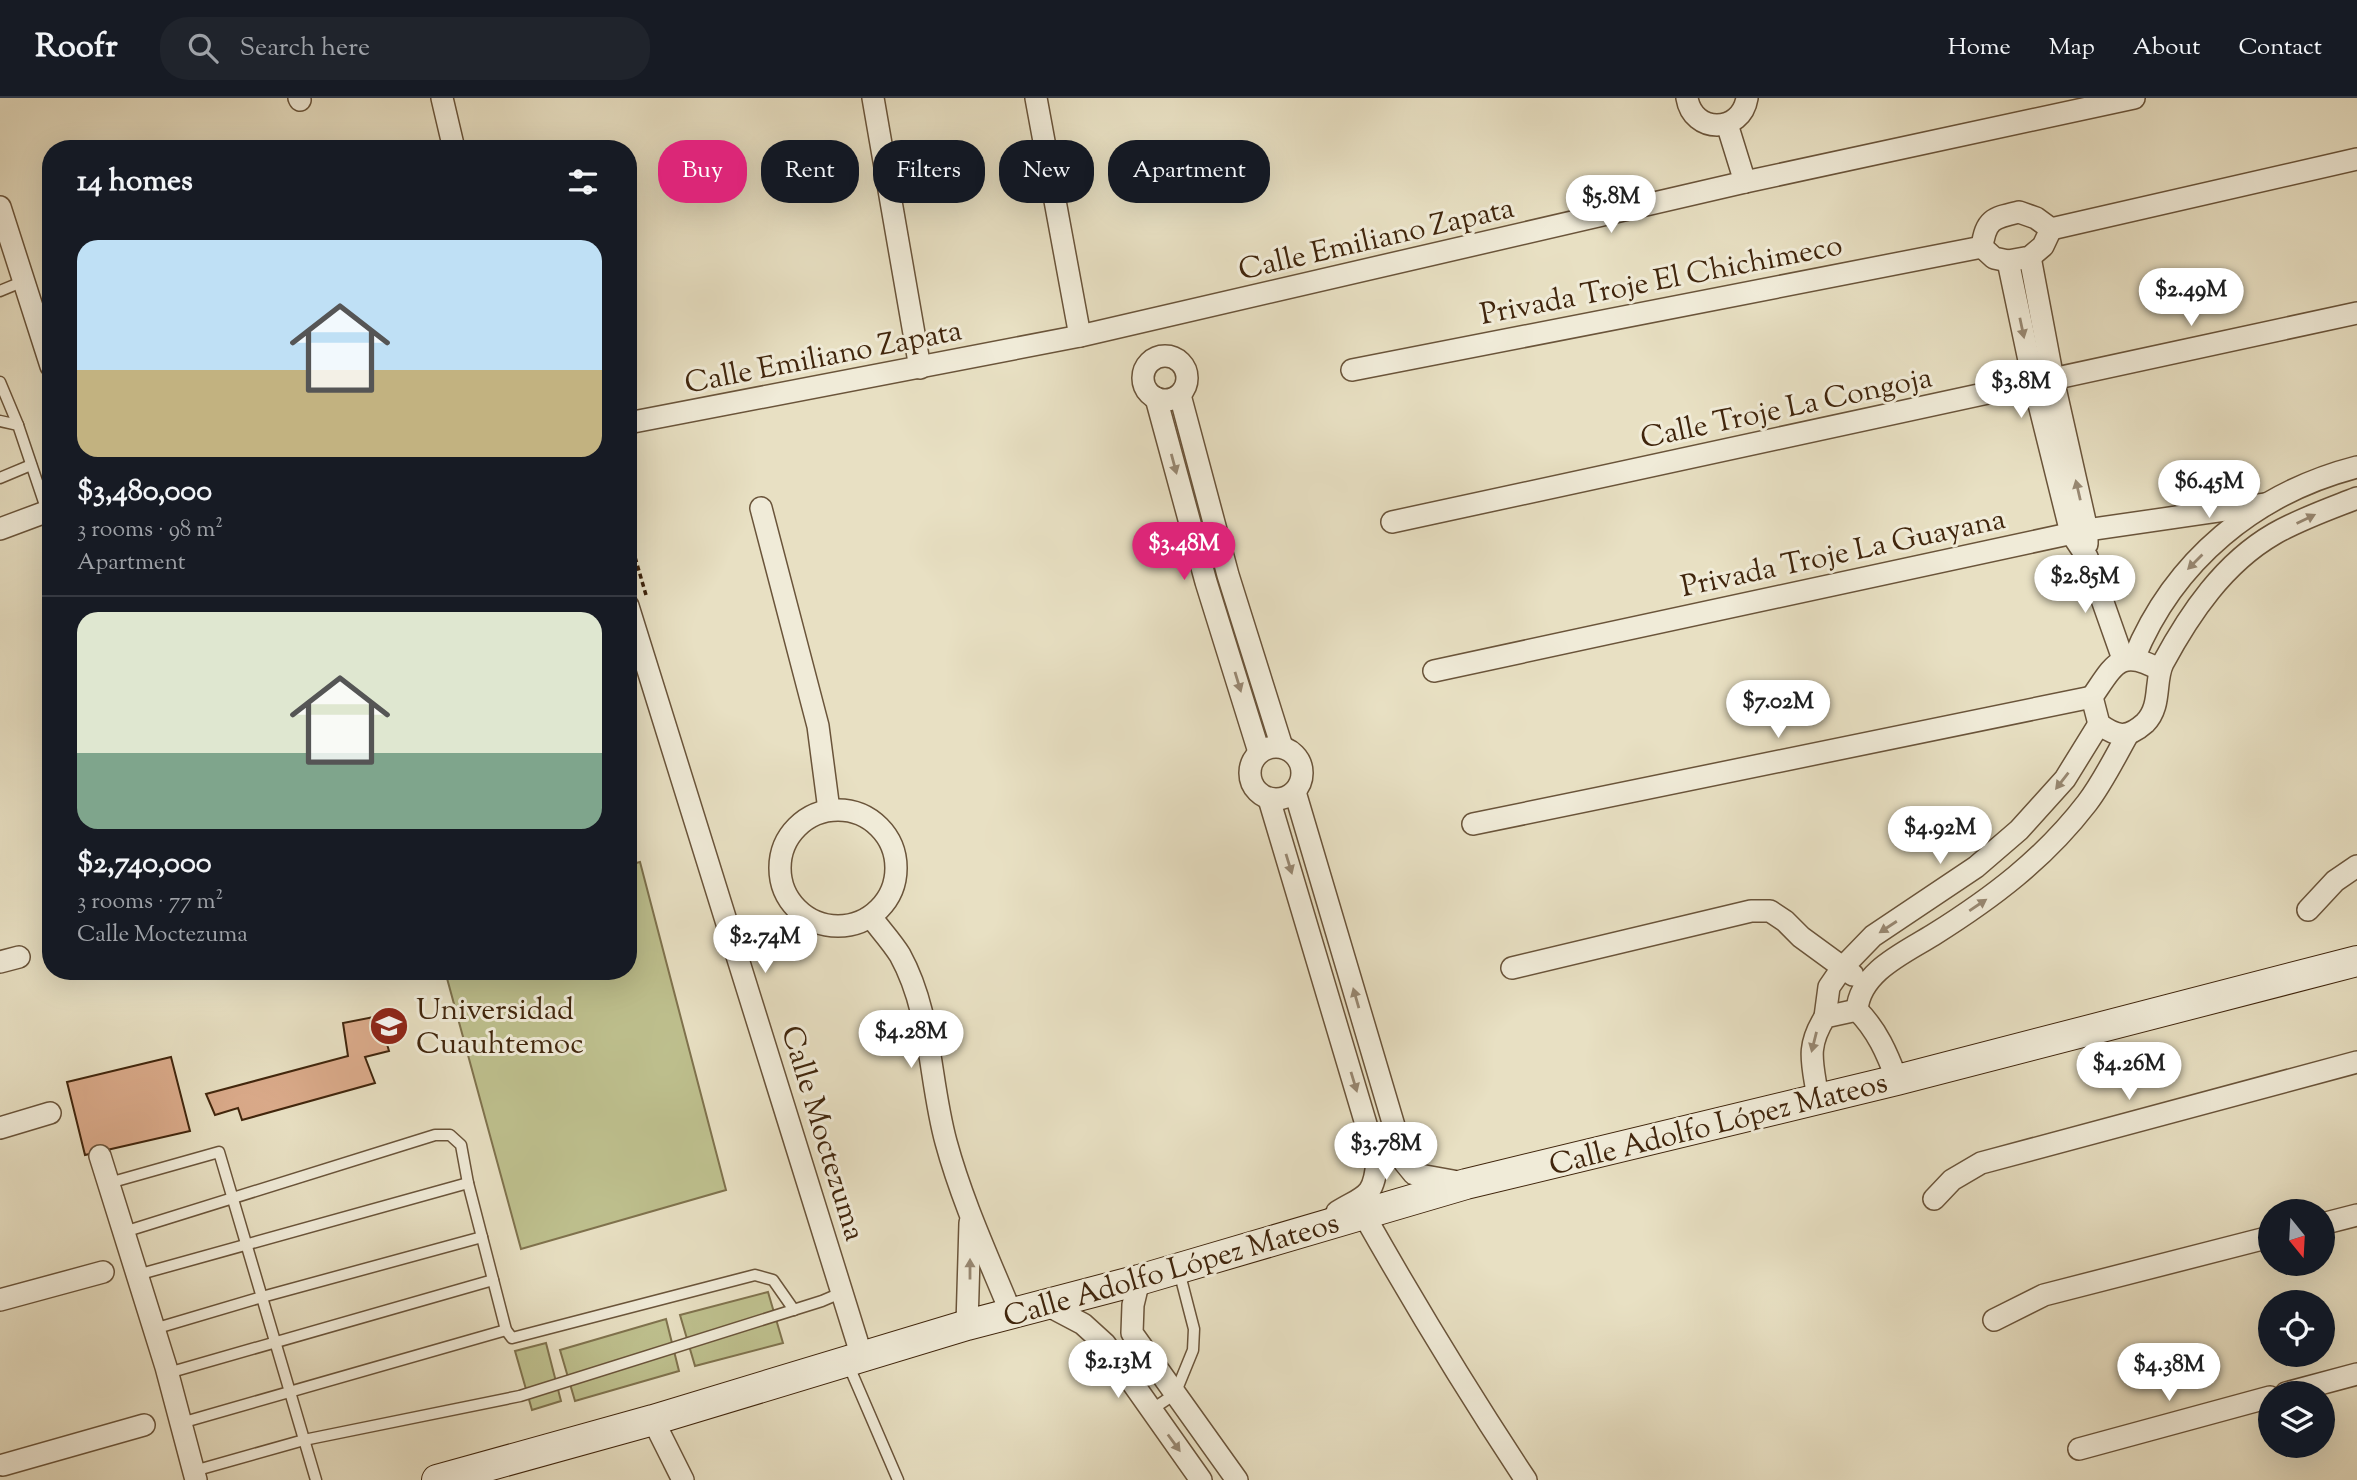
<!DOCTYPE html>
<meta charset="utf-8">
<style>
body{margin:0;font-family:"Sorts Mill Goudy",serif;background:#20242c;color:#f1f3f6;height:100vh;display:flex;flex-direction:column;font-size:26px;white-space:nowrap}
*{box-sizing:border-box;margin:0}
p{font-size:23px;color:#9ea1a6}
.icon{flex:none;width:38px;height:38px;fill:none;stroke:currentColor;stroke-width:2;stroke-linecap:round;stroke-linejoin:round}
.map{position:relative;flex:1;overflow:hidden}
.drawer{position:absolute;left:42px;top:42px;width:595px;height:840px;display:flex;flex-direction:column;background:#171b24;border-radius:28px;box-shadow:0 7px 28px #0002}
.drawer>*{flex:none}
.guide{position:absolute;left:658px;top:42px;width:665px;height:63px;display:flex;gap:14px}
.needle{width:46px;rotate:162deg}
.buttons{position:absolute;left:2258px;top:1101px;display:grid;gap:14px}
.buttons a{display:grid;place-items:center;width:77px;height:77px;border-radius:50%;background:#171b24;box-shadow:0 7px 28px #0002;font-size:35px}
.price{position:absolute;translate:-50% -60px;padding:0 16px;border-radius:24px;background:#fff;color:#222;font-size:23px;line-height:46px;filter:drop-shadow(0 2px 4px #0008)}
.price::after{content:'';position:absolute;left:50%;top:42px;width:21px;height:16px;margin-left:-10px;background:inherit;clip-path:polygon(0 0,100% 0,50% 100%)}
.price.selected{background:#db2777;color:#fff}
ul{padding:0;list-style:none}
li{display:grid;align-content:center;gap:14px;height:371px;padding:0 35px}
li+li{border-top:2px solid #363941}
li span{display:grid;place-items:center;height:217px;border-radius:21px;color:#555}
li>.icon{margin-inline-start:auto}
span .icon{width:126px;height:126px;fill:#fffc;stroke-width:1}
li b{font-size:30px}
h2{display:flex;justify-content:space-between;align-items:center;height:84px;padding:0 35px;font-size:30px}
.chip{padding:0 24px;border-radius:28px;background:#171b24;box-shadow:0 7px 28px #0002;font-size:24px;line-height:63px}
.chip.selected{background:#db2777;color:#fff}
header{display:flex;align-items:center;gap:42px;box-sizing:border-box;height:98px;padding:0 35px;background:#171b24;border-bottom:2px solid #363941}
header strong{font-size:33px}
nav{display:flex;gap:38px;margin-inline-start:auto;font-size:24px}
.search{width:490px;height:63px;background:#20242c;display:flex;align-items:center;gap:18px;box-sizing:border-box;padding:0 24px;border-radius:28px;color:#9ea1a6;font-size:26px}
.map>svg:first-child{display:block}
.green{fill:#bec08e;stroke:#7f724d;stroke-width:2}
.building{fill:#dbab8b;stroke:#40250c;stroke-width:2}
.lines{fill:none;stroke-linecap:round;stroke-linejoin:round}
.lane-casing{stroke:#6a543a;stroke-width:13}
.street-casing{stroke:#6a543a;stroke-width:24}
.secondary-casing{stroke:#40250c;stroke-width:32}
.path{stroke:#40250c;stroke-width:3.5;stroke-dasharray:5 3.5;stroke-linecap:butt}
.lane{stroke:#f0ebd8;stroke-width:10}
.street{stroke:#f0ebd8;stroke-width:21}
.secondary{stroke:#f0ebd8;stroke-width:30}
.oneway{fill:#988872}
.labels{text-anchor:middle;stroke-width:6;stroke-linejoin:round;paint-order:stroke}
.street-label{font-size:30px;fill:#40250c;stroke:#f0ebd8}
.poi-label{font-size:30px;fill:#40250c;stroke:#f0ebd8;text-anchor:start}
</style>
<header>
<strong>Roofr</strong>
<div class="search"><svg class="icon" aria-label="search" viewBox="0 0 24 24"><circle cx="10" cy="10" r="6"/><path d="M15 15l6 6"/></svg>Search here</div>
<nav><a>Home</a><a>Map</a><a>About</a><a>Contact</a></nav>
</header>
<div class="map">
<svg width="2357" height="1382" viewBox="0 0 2357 1382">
<rect width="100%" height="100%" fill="#e8e0c3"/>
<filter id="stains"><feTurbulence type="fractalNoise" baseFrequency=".00286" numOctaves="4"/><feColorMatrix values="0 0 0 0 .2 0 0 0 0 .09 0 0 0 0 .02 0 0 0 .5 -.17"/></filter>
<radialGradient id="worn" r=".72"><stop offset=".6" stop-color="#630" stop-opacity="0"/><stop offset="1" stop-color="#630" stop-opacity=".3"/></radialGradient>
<g class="green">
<polygon points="640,764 726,1092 521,1151 445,873 628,873 628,767"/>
<polygon points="768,1194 783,1245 695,1268 680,1217"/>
<polygon points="666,1221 679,1273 575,1303 560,1252"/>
<polygon points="546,1245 561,1303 532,1312 515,1253"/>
</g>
<g class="building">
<polygon points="379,918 389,953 365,959 375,985 242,1022 238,1010 215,1017 206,996 348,958 343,925"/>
<polygon points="171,959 190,1033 85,1057 67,984"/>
</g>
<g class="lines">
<g class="lane-casing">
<g id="lane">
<polyline points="0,193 24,183"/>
<polyline points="0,284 18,327"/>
<polyline points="0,323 18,327 47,413"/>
<polyline points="0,380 31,367"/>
<polyline points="109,1085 219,1054 316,1382"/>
<polyline points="124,1134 435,1037 450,1037 461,1047 468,1085 506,1232 512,1240 755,1177 773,1182 794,1212"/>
<polyline points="137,1177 468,1085"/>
<polyline points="154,1231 262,1199 482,1139"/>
<polyline points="848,1266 898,1382"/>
<polyline points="168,1275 493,1182"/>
<polyline points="1151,1312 1175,1296 1193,1252 1194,1231 1179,1173"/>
<polyline points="181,1325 506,1232"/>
<polyline points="194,1373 304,1342 520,1298 822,1203 843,1194"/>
</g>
</g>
<g class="street-casing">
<g id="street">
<polyline points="299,0 300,2"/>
<polyline points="442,0 454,51"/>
<polyline points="873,0 920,270"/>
<polyline points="1036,0 1080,238"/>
<path d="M1687 0C1693 36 1741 36 1747 0"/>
<polyline points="1727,26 1745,84"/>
<polyline points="0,109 51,268"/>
<path d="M2019 114 2036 120 2051 131 2043 148 2030 159 2008 163 1994 160 1982 149C1986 121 1993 120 2019 114Z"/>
<polyline points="2051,131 2357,61"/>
<polyline points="2030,159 2053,281 2087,432 2087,446"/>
<polyline points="2008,163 2034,286 2071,435 2087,459 2123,561"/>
<circle cx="1165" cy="280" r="22"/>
<polyline points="1352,272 1982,149"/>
<polyline points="1180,297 1228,477 1282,649"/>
<polyline points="1156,300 1206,484 1259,654"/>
<polyline points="628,325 1080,238 1745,84 2134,0"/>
<polyline points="761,410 818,628 829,712"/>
<polyline points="1392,424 2357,215"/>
<polyline points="0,431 51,412"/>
<polyline points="628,508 862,1259"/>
<path d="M2134 560C2174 462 2256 395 2357 369"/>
<path d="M2160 572C2120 549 2114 567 2092 599L2099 626C2117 639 2127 641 2145 625 2162 608 2154 583 2163 565 2190 515 2224 465 2274 436 2300 421 2329 411 2357 400"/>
<polyline points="1434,573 2087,432 2266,406"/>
<circle cx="1276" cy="675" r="26"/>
<polyline points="1295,694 1405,1065 1414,1076 1464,1085"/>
<path d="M1269 701 1377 1063C1374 1100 1365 1097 1337 1114"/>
<circle cx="838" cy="770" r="58"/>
<polyline points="1473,726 2092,599"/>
<polyline points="2308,812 2335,783 2357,768"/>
<path d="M871 819C880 831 892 844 900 857 932 915 929 982 946 1044 962 1103 988 1159 1011 1215"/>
<polyline points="0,864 19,859"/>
<polyline points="1512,870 1751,813 1770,813 1785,823 1801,839 1853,877"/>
<path d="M1857 912C1860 874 1904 855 1933 837 1992 800 2044 761 2087 705 2103 684 2115 659 2128 636"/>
<polyline points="1825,919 1829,889 1842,870 1873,838 1976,769 2019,732 2065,681 2099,626"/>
<path d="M1818 1001C1813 965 1805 951 1825 919L1857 912C1877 932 1887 955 1897 982"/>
<polyline points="0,1030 50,1015"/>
<polyline points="100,1058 166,1269 196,1382"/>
<polyline points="1934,1101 1952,1082 1981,1065 2357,964"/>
<path d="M1364 1117C1415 1207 1469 1296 1526 1382"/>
<polyline points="2322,1126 2357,1117"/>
<polyline points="1139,1182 1133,1207 1132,1235 1237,1382"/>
<polyline points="0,1202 103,1174"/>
<polyline points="1047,1207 1083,1226 1105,1246 1201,1382"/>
<polyline points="1994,1222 2044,1197 2270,1139"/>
<polyline points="967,1227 970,1125"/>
<polyline points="2286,1295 2357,1276"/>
<polyline points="653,1322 683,1382"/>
<polyline points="2079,1351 2270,1299"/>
<polyline points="3,1367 144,1327"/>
</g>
</g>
<g class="secondary-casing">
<polyline id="secondary" points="437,1382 653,1322 967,1227 1139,1182 1466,1086 1897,982 2357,863"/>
</g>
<polyline class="path" points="628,435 646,497"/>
<use href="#lane" class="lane"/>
<use href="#street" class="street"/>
<use href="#secondary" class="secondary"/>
</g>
<defs><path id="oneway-solid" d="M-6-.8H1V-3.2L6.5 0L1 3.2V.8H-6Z" transform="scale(1.75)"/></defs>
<g class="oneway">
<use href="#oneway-solid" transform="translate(2022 230) rotate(78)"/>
<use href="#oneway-solid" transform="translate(1174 366) rotate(75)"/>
<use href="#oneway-solid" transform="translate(2078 392) rotate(-103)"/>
<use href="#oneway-solid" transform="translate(2306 421) rotate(-26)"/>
<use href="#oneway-solid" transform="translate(2195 464) rotate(135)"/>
<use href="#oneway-solid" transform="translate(1238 584) rotate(73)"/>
<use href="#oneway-solid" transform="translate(2062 683) rotate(128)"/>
<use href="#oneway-solid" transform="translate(1289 766) rotate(73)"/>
<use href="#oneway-solid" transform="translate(1978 807) rotate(-34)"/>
<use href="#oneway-solid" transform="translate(1888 829) rotate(147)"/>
<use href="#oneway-solid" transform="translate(1356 900) rotate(-106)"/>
<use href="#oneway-solid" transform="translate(1814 944) rotate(104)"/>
<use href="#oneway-solid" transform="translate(1354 984) rotate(73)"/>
<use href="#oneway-solid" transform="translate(970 1171) rotate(-90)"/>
<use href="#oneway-solid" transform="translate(1174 1345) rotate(54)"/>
</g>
<defs>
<g id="university-disc" transform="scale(2.0125)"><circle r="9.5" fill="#8f2418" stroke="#f0ebd8"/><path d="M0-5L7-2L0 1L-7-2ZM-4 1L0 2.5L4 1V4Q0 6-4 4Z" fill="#fff"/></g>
</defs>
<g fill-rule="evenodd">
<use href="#university-disc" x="389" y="928"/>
</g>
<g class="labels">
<g class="street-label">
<text transform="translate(1376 140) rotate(-13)" y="10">Calle Emiliano Zapata</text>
<text transform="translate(1661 181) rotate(-11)" y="10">Privada Troje El Chichimeco</text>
<text transform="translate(823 258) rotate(-11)" y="10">Calle Emiliano Zapata</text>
<text transform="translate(1786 309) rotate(-12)" y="10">Calle Troje La Congoja</text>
<text transform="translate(1843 454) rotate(-12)" y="10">Privada Troje La Guayana</text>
<text transform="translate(1718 1025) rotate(-14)" y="10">Calle Adolfo López Mateos</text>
<text transform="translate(824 1035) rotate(73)" y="10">Calle Moctezuma</text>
<text transform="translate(1171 1171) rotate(-16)" y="10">Calle Adolfo López Mateos</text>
</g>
<g class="poi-label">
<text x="416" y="921">Universidad<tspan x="416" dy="34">Cuauhtemoc</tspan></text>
</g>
</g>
<rect width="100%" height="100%" filter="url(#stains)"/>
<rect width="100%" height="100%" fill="url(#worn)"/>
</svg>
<div class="buttons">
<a><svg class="needle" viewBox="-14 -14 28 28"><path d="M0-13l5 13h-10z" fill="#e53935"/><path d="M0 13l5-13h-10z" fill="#9ea1a6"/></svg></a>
<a><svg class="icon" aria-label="locate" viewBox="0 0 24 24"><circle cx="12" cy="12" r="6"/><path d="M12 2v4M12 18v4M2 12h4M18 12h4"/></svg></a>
<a><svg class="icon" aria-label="layers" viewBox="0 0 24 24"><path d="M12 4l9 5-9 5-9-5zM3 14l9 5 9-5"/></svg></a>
</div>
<b class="price" style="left:1611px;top:137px">$5.8M</b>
<b class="price" style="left:2191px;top:230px">$2.49M</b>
<b class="price" style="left:2021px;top:322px">$3.8M</b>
<b class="price" style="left:2209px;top:422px">$6.45M</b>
<b class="price selected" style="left:1184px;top:484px">$3.48M</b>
<b class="price" style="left:2085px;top:517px">$2.85M</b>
<b class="price" style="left:1778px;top:642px">$7.02M</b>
<b class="price" style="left:1940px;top:768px">$4.92M</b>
<b class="price" style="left:765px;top:877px">$2.74M</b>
<b class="price" style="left:911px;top:972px">$4.28M</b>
<b class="price" style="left:2129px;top:1004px">$4.26M</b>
<b class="price" style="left:1386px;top:1084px">$3.78M</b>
<b class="price" style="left:1118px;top:1302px">$2.13M</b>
<b class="price" style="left:2169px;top:1305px">$4.38M</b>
<div class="guide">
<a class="chip selected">Buy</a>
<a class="chip">Rent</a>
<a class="chip">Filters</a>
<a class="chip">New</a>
<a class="chip">Apartment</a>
</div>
<section class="drawer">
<h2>14 homes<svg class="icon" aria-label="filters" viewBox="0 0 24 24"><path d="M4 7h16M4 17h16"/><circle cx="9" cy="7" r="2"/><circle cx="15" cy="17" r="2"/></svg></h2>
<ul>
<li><span style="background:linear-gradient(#bfe0f5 60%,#c2b280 0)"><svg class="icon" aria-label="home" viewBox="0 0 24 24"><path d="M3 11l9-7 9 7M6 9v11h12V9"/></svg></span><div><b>$3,480,000</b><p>3 rooms · 98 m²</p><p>Apartment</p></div></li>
<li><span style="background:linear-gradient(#dfe7d0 65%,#7fa58c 0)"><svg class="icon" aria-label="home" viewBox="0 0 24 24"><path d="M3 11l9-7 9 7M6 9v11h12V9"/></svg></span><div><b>$2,740,000</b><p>3 rooms · 77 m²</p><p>Calle Moctezuma</p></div></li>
</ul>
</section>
</div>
